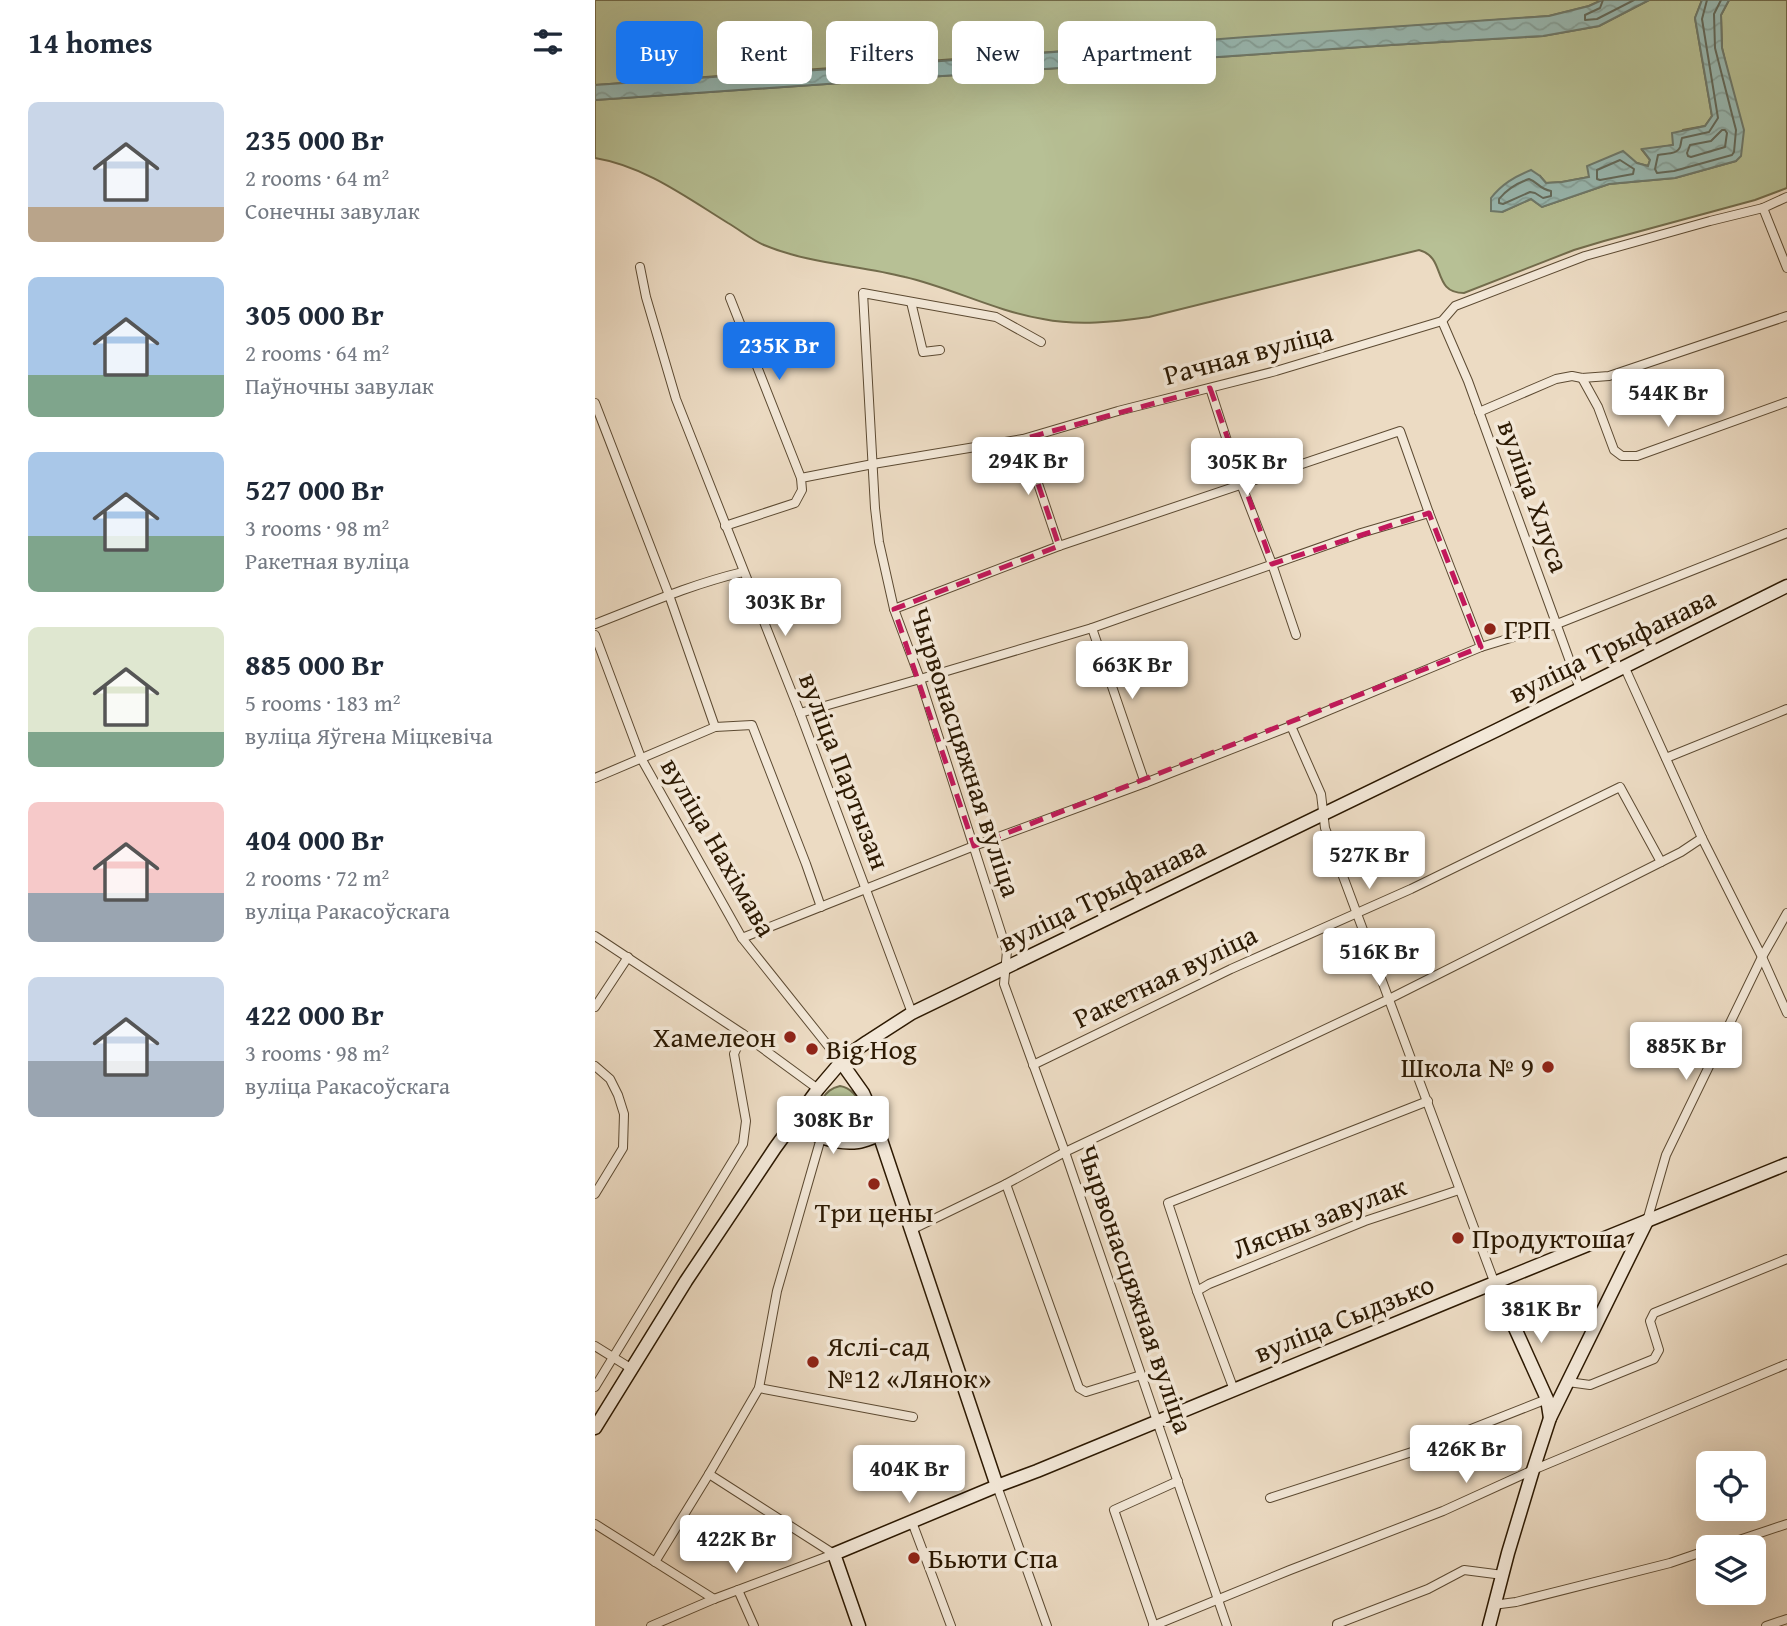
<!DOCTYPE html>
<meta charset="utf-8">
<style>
body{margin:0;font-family:"Gentium Book Plus",serif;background:#f2f2f3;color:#1f2937;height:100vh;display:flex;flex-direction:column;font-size:26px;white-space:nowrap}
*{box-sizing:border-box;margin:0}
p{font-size:23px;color:#747a83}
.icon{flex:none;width:38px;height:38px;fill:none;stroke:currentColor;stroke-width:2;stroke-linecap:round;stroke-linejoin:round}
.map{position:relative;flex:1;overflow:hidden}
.sheet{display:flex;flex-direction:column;background:#fff;width:595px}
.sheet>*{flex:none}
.hud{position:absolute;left:21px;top:21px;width:665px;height:63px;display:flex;gap:14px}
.buttons{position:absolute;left:1101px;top:1451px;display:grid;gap:14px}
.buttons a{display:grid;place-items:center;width:70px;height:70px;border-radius:10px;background:#fff;box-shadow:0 7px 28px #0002;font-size:35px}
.price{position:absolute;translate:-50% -60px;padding:0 16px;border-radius:7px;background:#fff;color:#222;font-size:23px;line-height:46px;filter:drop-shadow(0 2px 4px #0008)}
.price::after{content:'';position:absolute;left:50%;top:42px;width:21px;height:16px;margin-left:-10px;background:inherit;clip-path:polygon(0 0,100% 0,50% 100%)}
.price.current{background:#1a73e8;color:#fff}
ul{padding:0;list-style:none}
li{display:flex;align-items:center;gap:21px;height:175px;padding:0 28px}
li span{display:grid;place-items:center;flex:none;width:196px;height:140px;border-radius:10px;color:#555}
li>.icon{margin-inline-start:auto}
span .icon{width:84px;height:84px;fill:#fffc;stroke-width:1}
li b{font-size:30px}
h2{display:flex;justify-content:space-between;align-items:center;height:84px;padding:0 28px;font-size:30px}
.chip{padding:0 24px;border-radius:10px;background:#fff;box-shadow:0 7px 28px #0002;font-size:24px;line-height:63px}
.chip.current{background:#1a73e8;color:#fff}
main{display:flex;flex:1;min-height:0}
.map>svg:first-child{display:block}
.grass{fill:#b7c095;stroke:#726c4c;stroke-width:2}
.water{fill:url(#water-waves);stroke:#6d7a6d;stroke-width:2}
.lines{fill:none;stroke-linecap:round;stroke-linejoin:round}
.shore{stroke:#626a5c;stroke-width:2}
.street-casing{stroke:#5c4a32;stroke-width:10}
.secondary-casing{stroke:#2c1902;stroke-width:15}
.street{stroke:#f3e8d8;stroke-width:8}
.secondary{stroke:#f3e8d8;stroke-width:12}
.marked{fill:none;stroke:#c2185b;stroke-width:5;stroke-dasharray:14 9;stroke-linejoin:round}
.poi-dot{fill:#8f2418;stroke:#f3e8d8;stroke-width:2.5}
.labels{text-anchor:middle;stroke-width:7;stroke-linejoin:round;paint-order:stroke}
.street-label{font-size:28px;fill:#2c1902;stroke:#f3e8d8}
.poi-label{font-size:28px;fill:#2c1902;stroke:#f3e8d8;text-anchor:start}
</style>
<main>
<section class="sheet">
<h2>14 homes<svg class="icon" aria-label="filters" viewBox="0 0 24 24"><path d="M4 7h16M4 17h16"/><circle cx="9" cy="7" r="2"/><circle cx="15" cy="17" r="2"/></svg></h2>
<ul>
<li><span style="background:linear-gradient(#c9d6e8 75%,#b9a48a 0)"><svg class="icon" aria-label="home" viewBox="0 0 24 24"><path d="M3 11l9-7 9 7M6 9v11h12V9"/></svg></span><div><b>235 000 Br</b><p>2 rooms · 64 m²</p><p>Сонечны завулак</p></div></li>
<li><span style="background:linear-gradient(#a9c7e8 70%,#7fa58c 0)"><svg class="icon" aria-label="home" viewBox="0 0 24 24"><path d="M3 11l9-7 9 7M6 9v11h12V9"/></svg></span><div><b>305 000 Br</b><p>2 rooms · 64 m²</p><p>Паўночны завулак</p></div></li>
<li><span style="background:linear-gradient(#a9c7e8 60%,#7fa58c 0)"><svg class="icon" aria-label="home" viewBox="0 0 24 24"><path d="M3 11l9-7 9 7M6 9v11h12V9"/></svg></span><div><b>527 000 Br</b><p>3 rooms · 98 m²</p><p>Ракетная вуліца</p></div></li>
<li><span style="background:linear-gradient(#dfe7d0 75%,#7fa58c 0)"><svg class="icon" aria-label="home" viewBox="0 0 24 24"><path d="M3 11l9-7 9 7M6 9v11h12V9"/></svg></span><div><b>885 000 Br</b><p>5 rooms · 183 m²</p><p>вуліца Яўгена Міцкевіча</p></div></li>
<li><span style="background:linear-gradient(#f6c9c9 65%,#9aa5b1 0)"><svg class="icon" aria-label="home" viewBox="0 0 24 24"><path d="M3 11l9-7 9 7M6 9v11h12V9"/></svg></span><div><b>404 000 Br</b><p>2 rooms · 72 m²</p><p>вуліца Ракасоўскага</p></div></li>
<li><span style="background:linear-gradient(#c9d6e8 60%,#9aa5b1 0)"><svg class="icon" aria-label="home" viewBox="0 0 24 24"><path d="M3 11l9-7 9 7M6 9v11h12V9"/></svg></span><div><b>422 000 Br</b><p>3 rooms · 98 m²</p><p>вуліца Ракасоўскага</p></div></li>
</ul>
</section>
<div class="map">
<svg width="1192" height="1626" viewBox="0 0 1192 1626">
<defs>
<pattern id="water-waves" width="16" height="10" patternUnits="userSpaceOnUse" patternTransform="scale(1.75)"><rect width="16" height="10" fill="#99bbb5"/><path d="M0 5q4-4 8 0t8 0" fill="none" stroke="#84a09a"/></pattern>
</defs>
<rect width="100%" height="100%" fill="#ecdbc3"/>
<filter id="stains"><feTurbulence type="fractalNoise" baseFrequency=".00286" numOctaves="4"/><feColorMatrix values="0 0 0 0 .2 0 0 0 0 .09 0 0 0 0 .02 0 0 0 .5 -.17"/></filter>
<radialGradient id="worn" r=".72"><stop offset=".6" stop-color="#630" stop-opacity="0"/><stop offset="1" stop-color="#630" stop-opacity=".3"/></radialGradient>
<g class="grass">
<path d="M0 0H1007L994 6 954 16C636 38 318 63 0 85Z"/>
<path d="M1054 0H1107L1100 18 1117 116 1110 126 1088 130 1079 145 1047 150 1055 160 1053 166 1042 163 994 177 967 182 951 183 945 176 907 212 936 199 947 207 1014 184 1080 178 1141 161 1134 78 1127 48 1126 15 1134 0H1192V188L1160 200 1009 241 979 250 869 293C836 293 852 257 824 250L554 317C519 322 483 326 448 319 400 311 357 288 310 277 264 265 214 264 169 245 157 240 145 230 133 223 91 197 49 166 0 158V100L796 45 948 36 1004 26Z"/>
<path d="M245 1086C266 1089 276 1123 261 1137 252 1139 247 1137 238 1135 214 1128 211 1119 227 1099 232 1092 236 1088 245 1086Z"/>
</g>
<g class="water">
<polygon points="1007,0 1054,0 1004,26 948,36 796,45 0,100 0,85 295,65 651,37 954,16 994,6"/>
<path d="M1107 0H1134L1126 15 1127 48 1149 130 1146 156 1141 161 1080 178 1014 184 947 207 936 199 907 212 896 211V198C907 184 919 177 936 170L945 176 951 183 967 182 994 177 992 166 1028 151 1042 163 1053 166 1055 160 1047 149 1078 145 1077 133 1110 126 1117 116 1100 18Z"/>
</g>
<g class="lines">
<g class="shore">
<polyline points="1008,0 1005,8 990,15 990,20 1002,19 1039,0"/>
<path d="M1112 0 1107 19 1123 118 1114 132 1087 138C1086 141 1086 144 1085 147 1082 155 1070 153 1063 155L1060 169 1062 173 1079 171 1137 155 1139 152 1141 130 1120 48 1119 14 1126 0"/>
<polygon points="1127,130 1130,130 1132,133 1130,147 1096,157 1093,156 1092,153 1095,145 1116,141"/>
<polygon points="1025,160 1039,169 1038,174 1005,180 1002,179 1002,170"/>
<path d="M934 179C943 182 944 189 956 191V196L948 198 940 193 935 192 908 204 904 203V199C912 189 922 183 934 179Z"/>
</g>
<g class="street-casing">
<g id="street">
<polyline points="1168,208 1192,268"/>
<polyline points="45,267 51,297 81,399 205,713 317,1013"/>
<polyline points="135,298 206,478"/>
<polyline points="316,302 328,352 345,350"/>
<polyline points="847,321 873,381 985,689"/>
<polyline points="446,342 401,317 268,293 280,508 284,542 299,609 325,679 412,951 409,984 470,1152 632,1626"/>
<polyline points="987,378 1003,407 1019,450 1027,456 1042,456 1192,402"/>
<polyline points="615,388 646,484 677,564 701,635"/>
<polyline points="0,403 74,595 120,727"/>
<polyline points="884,412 961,379 977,376 987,378 1014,376 1192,316"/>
<polyline points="428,439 464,546"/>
<polyline points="130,526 200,503 207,490 206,478 278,464 428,439 523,411 681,371 847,321 860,306 990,256 1115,221 1168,208 1192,197"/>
<polyline points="299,609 464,546 805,431 834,513 886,647"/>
<path d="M0 624C49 605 97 584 148 572"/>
<polyline points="497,628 550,783"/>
<polyline points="0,635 46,758 147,938 246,1062"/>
<polyline points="1029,666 1107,838 1167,957 1192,1013"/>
<polyline points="205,713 325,679 497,628 766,533 834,513"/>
<polyline points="696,726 726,794 730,828 900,1284"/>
<polyline points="1071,758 1192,709"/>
<polyline points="0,778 120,727 157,725 211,864 226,907"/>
<polyline points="0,936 148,1034 223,1089"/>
<polyline points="147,938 379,846 550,783 696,726 886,647 962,624 1192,533"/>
<polyline points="0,1007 33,957"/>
<polyline points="438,1065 636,969 816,889 1025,787 1066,862"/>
<polyline points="0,1066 15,1079 23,1095 29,1114 28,1148 0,1194"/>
<polyline points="411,1184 484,1388 491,1392 546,1375"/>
<polyline points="1052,1221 1071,1155 1167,957 1192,913"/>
<polyline points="316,1230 411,1184 470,1152 794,999 1086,852 1107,838"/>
<polyline points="602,1291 614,1284 770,1221 864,1190"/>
<polyline points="0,1346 37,1369"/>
<polyline points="973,1382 995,1385 1059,1359 1064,1350 1055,1321 1059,1313 1192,1259"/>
<polyline points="0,1387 148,1144 151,1121 139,1054 148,1034"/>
<polyline points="164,1388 318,1417"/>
<polyline points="639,1390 602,1291 573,1203 833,1101"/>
<polyline points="114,1474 239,1554"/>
<polyline points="402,1486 452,1626"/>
<polyline points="675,1498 823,1450 952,1399"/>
<polyline points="317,1522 356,1626"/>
<polyline points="0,1524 119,1599"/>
<polyline points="1123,1547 1192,1524"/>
<polyline points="60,1562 114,1474 164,1388 182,1291 226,1138"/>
<polyline points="143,1590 159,1626"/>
<polyline points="898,1605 921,1602 1075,1563 1113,1550"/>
<polyline points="56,1626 119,1599 239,1554"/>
<polyline points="558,1626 695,1570 848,1511 938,1470 1192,1364"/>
<polyline points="559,1626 519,1510 583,1481"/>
<polyline points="742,1626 742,1624 833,1589 869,1570 908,1575"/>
<polyline points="1171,1626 1192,1619"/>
</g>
</g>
<g class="secondary-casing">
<g id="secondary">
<polyline points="246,1062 268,1093 277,1113 402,1486"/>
<path d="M198 1123C217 1135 240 1145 263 1142 270 1141 278 1137 285 1135"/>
<polyline points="900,1284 952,1399 955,1418"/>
<polyline points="0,1428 91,1281 180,1148 223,1089 246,1062 256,1053 272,1042 317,1013 902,730 1192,586"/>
<polyline points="264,1626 239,1554 402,1486 442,1471 867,1296 1192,1164"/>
<polyline points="894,1626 913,1553 938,1470 955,1418 1052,1221"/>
</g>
</g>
<use href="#street" class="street"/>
<use href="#secondary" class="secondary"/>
</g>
<path class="marked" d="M615 388 677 564 834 513 886 647 379 846 299 609 464 546 428 439Z"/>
<g class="poi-dot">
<circle cx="895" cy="629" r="7"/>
<circle cx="195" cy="1037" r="7"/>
<circle cx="217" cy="1049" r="7"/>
<circle cx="953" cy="1067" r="7"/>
<circle cx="279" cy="1184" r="7"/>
<circle cx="863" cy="1238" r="7"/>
<circle cx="218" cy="1362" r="7"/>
<circle cx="319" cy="1558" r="7"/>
</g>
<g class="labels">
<g class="street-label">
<text transform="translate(653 353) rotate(-15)" y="10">Рачная вуліца</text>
<text transform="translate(939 496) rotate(70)" y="10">вуліца Хлуса</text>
<text transform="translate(1017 645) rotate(-26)" y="10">вуліца Трыфанава</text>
<text transform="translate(371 752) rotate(72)" y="10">Чырвонасцяжная вуліца</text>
<text transform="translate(250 771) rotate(69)" y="10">вуліца Партызан</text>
<text transform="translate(124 847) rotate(60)" y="10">вуліца Нахімава</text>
<text transform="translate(507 894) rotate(-26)" y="10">вуліца Трыфанава</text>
<text transform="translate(570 976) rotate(-26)" y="10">Ракетная вуліца</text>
<text transform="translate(724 1217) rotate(-21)" y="10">Лясны завулак</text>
<text transform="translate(541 1289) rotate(71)" y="10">Чырвонасцяжная вуліца</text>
<text transform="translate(749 1318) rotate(-22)" y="10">вуліца Сыдзько</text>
</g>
<g class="poi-label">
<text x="909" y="639">ГРП</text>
<text x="181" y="1047" text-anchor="end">Хамелеон</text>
<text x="231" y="1059">Big Hog</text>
<text x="939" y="1077" text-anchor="end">Школа № 9</text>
<text x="279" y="1222" text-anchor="middle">Три цены</text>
<text x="877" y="1248">Продуктоша</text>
<text x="232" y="1356">Яслі-сад<tspan x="232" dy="32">№12 «Лянок»</tspan></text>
<text x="333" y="1568">Бьюти Спа</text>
</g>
</g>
<rect width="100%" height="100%" filter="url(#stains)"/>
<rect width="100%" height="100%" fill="url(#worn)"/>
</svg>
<div class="buttons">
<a><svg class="icon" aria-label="locate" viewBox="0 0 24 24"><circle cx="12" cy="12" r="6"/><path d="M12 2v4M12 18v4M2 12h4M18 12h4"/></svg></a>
<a><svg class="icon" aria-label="layers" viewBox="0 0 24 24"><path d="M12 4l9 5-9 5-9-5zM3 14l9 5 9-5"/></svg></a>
</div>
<b class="price current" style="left:184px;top:382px">235K Br</b>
<b class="price" style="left:1073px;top:429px">544K Br</b>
<b class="price" style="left:433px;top:497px">294K Br</b>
<b class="price" style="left:652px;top:498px">305K Br</b>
<b class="price" style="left:190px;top:638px">303K Br</b>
<b class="price" style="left:537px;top:701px">663K Br</b>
<b class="price" style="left:774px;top:891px">527K Br</b>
<b class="price" style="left:784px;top:988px">516K Br</b>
<b class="price" style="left:1091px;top:1082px">885K Br</b>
<b class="price" style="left:238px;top:1156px">308K Br</b>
<b class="price" style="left:946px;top:1345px">381K Br</b>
<b class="price" style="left:871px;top:1485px">426K Br</b>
<b class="price" style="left:314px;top:1505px">404K Br</b>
<b class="price" style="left:141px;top:1575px">422K Br</b>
<div class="hud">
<a class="chip current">Buy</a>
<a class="chip">Rent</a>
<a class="chip">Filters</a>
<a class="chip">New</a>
<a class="chip">Apartment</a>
</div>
</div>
</main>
